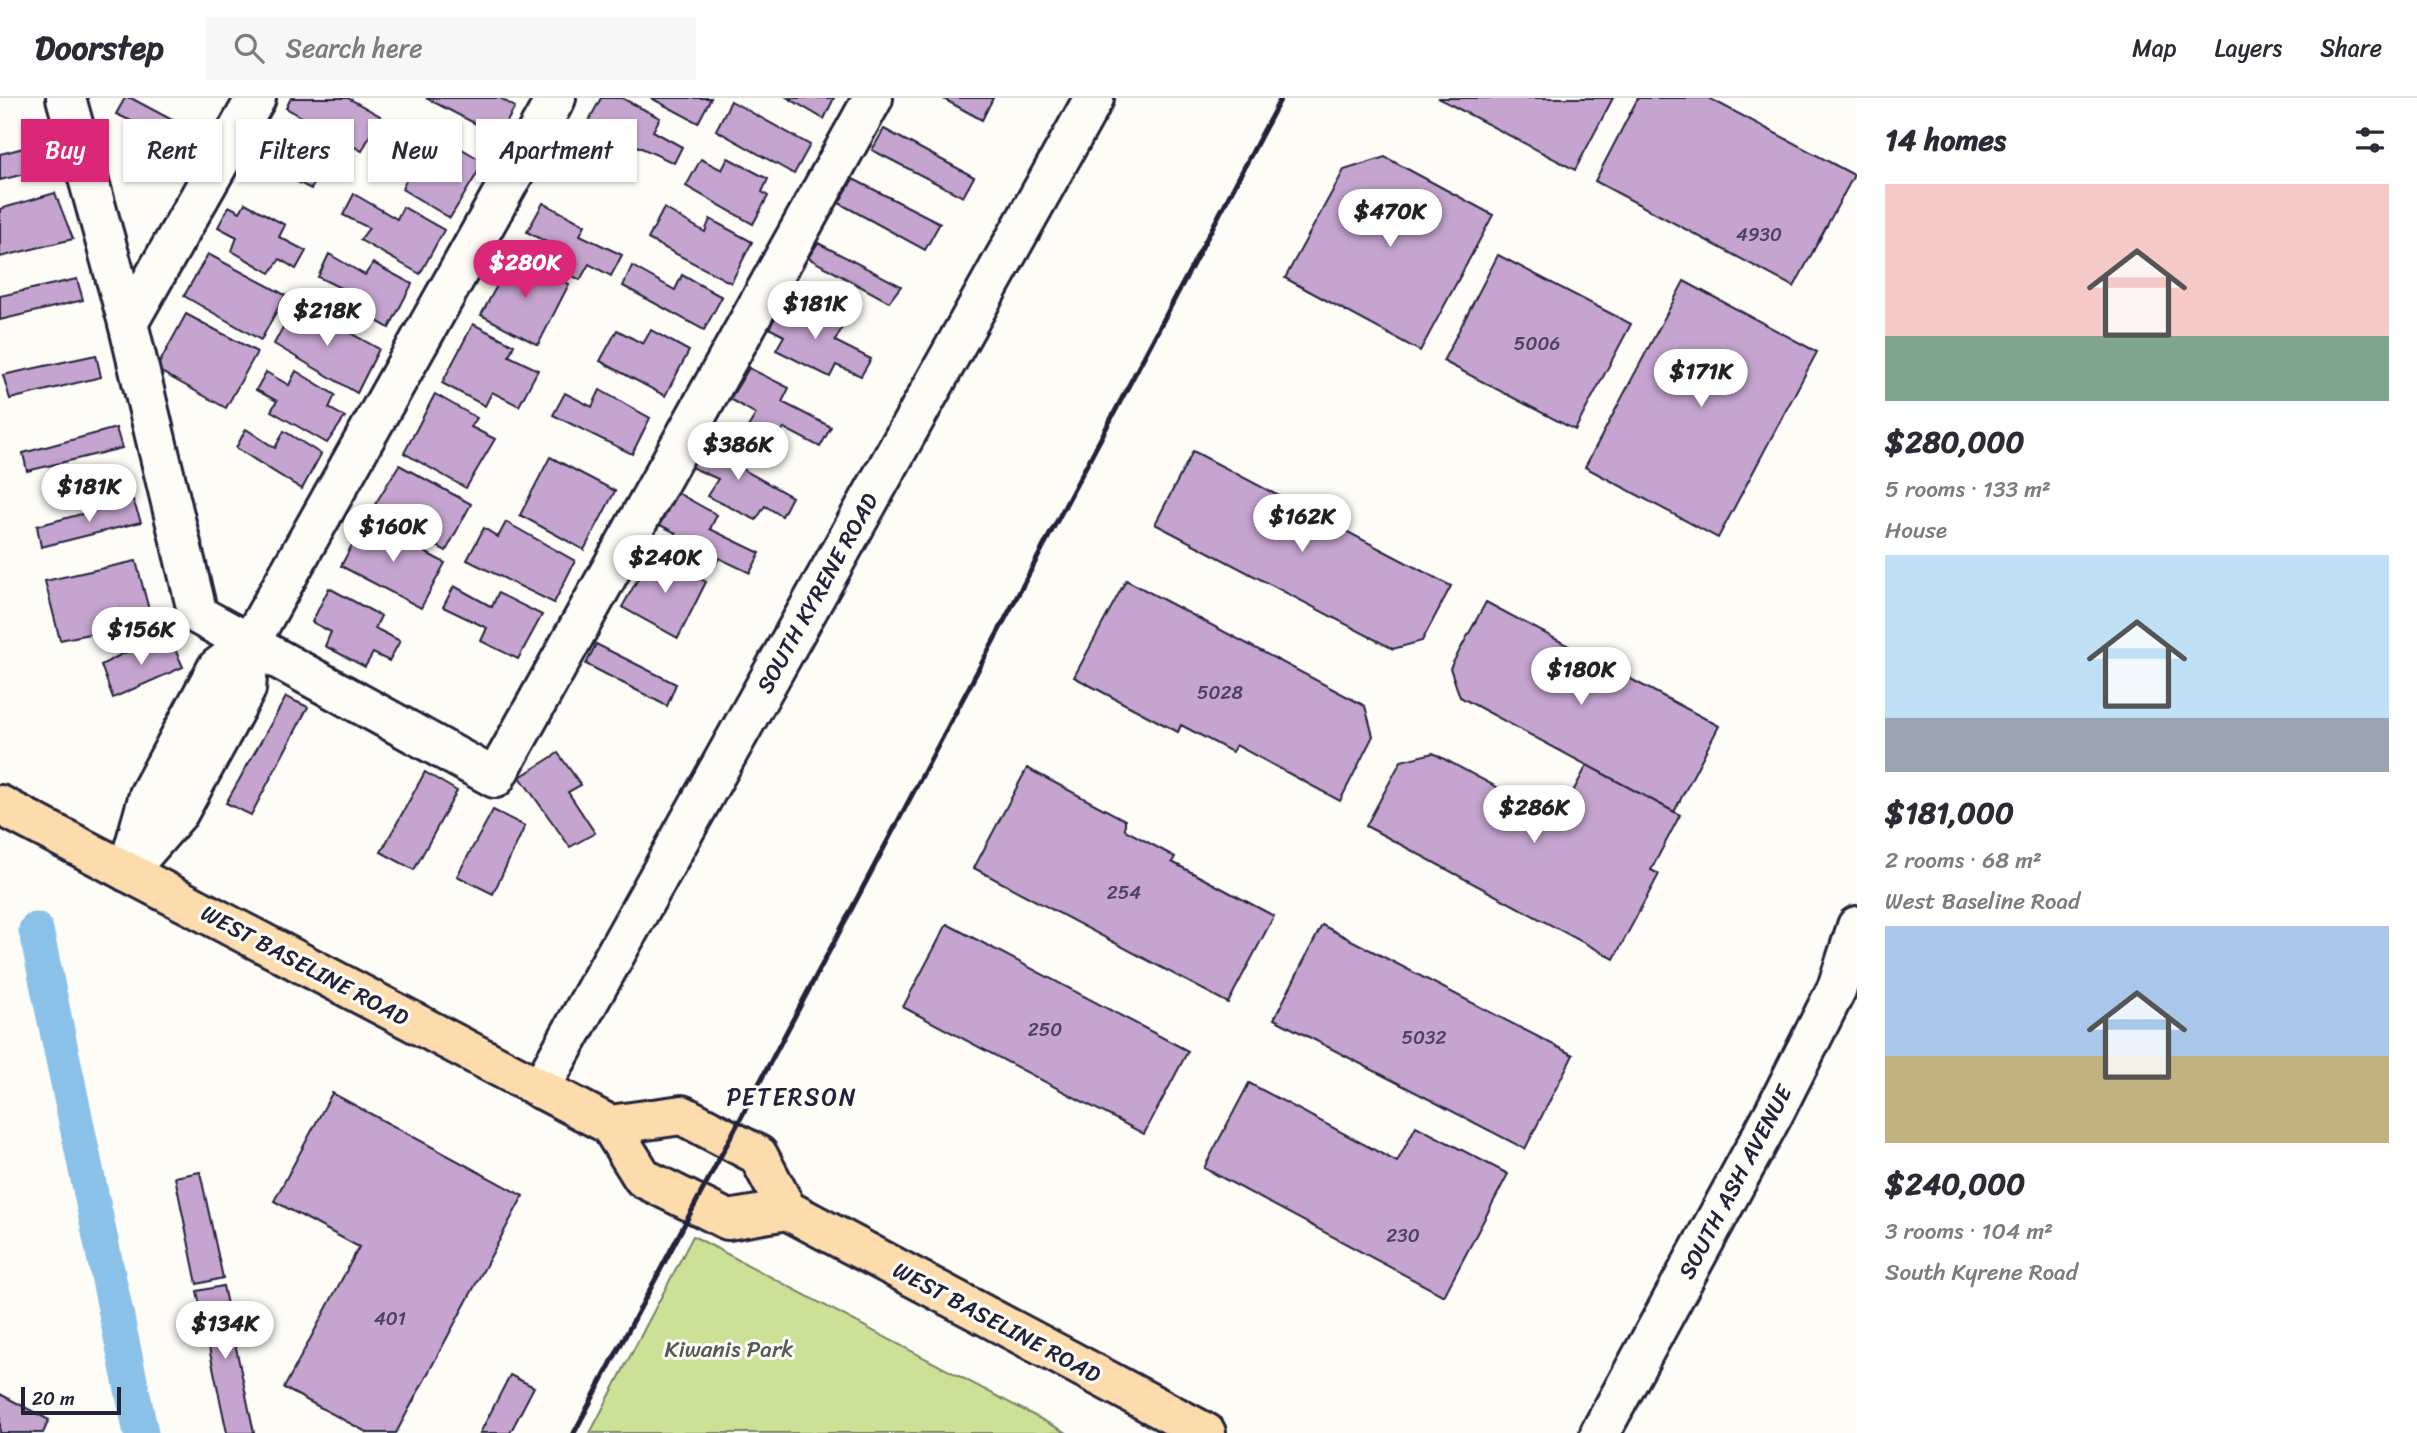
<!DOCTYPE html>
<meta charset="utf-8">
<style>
body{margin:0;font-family:Sriracha,sans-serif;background:#f7f7f7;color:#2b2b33;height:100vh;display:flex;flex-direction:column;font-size:26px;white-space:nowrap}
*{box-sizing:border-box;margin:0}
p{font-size:23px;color:#7c7c81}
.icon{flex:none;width:38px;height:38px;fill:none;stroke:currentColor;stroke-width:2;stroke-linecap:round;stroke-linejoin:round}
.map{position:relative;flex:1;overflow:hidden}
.sheet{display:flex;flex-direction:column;background:#fff;width:560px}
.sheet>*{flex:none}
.hud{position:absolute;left:21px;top:21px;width:665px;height:63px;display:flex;gap:14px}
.scale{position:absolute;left:21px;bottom:18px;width:100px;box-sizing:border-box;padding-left:7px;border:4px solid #22223b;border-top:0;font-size:19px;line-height:24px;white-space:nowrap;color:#22223b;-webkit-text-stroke:5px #fdfcf7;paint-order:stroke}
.price{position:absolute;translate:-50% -60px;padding:0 16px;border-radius:24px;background:#fff;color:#222;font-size:23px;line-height:46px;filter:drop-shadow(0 2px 4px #0008)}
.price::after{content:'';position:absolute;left:50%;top:42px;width:21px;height:16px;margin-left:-10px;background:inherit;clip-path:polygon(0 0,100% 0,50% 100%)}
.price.active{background:#db2777;color:#fff}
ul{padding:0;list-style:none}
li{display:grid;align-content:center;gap:14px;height:371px;padding:0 28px}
li span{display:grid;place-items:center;height:217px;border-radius:0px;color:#555}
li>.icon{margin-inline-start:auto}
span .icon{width:126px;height:126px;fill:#fffc;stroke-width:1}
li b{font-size:30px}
h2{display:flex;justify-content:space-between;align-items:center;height:84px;padding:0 28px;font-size:30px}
.pill{padding:0 24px;border-radius:0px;background:#fff;box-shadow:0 2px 5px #0004;font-size:24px;line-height:63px}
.pill.active{background:#db2777;color:#fff}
header{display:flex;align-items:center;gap:42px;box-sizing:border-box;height:98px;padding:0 35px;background:#fff;border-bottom:2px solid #e1e1e2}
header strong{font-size:33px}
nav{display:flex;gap:38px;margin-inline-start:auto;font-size:24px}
.search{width:490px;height:63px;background:#f7f7f7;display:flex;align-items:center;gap:18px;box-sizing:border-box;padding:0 24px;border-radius:0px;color:#7c7c81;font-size:26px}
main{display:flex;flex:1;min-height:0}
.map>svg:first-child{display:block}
.green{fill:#cae196;stroke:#768268;stroke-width:2}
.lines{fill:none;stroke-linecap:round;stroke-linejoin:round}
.canal{stroke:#8ac1e8;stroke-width:35}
.building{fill:#c5a5d0;stroke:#22223b;stroke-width:2}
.minor-casing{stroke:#22223b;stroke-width:44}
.major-casing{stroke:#22223b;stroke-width:44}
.minor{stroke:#fdfcf7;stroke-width:38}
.major{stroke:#fcdcac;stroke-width:38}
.rail{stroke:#22223b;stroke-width:5}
.labels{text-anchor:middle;stroke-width:6;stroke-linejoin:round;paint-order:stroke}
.number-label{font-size:19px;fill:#4b4360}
.street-label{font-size:23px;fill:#22223b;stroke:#fdfcf7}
.park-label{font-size:23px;fill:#545b56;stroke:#fdfcf7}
.neighbourhood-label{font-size:24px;letter-spacing:2px;fill:#22223b;stroke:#fdfcf7}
</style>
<header>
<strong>Doorstep</strong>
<div class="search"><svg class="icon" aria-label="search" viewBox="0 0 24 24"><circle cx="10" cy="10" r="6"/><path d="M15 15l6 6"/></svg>Search here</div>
<nav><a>Map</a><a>Layers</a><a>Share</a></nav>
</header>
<main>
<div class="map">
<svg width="1857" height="1335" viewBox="0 0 1857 1335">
<rect width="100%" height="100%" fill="#fdfcf7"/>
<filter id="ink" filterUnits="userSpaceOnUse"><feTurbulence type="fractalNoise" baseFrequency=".0143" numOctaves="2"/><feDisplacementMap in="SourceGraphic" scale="14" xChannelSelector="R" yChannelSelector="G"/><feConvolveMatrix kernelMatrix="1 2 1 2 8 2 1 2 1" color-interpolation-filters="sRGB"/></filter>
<g filter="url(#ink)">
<polygon class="green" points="693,1138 1067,1335 590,1335"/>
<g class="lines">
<polyline class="canal" points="36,832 141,1335"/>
</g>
<g class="building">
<polygon points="125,0 131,0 204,39 193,59 171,46 165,56 132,36 138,26 116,16"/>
<polygon points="291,0 348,0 380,18 362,53 286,10"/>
<polygon points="426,0 500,0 515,9 499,38"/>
<polygon points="601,0 622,0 660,20 653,33 682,49 674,65 622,41 617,50 583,33"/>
<polygon points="651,0 711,0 698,25"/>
<polygon points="788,0 834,0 824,21"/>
<polygon points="942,0 993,0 982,22"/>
<polygon points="1438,0 1613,0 1575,72"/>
<polygon points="1638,0 1709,0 1854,77 1794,189 1595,83"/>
<polygon points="731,3 810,47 794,76 716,32"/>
<polygon points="398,30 432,51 440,38 484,64 450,120 402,91 407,80 379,62"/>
<polygon points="884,31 974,79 963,99 872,52"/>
<polygon points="43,45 50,70 0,82 0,56"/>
<polygon points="1385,59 1493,117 1420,253 1285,180 1344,72"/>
<polygon points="280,60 319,79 311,91 276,73"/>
<polygon points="728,60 768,81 762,94 768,98 753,126 686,88 701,61 722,72"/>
<polygon points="853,81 940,125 925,152 839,105"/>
<polygon points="55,95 73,141 0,159 0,111"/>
<polygon points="354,96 397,121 403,109 444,132 420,176 360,142 369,130 343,117"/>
<polygon points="245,105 285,127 279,139 306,153 296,171 280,161 270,175 232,153 237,139 218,129 229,108 240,114"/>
<polygon points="543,105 585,127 580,137 622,157 611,178 589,166 580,182 540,160 548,145 527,134"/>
<polygon points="664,110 705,134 710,121 752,144 731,185 648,141"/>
<polygon points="818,145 901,188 889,204 808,160"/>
<polygon points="208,156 285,197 261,242 184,198"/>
<polygon points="329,156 365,177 373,165 412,186 389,230 348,206 353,196 318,179"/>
<polygon points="1498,157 1631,226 1575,332 1443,263"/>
<polygon points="513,158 569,186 538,247 481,217"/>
<polygon points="632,168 675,192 682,177 722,199 704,232 623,188"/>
<polygon points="77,181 83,202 0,222 0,198"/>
<polygon points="1684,183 1817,254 1718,440 1585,369"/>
<polygon points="787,200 843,228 835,243 871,261 861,278 836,267 830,279 776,252 784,238 769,230"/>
<polygon points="296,205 379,251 357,295 274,246"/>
<polygon points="186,216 257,254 226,310 156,271"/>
<polygon points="473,226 514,247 509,258 538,272 519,308 492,294 485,308 442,285"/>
<polygon points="617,232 643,246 651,232 689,253 665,298 600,263"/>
<polygon points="96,257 101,279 10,301 3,277"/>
<polygon points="749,270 789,290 782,304 831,329 820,349 784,330 775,345 748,329 756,316 730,301"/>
<polygon points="296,273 335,297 329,310 345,319 327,345 271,313 277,303 256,292 266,274 289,287"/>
<polygon points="600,292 650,320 632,356 553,317 565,295 592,309"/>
<polygon points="435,296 477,320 471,329 495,341 466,390 404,355"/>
<polygon points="116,330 122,350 27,373 23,355"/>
<polygon points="246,331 275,350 284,333 321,356 302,391 236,350"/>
<polygon points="711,338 746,357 737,368 792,399 782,418 765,408 756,422 707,398 718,381 691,369"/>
<polygon points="1193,353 1451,488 1422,543 1393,551 1155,426"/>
<polygon points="550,359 615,393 584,452 520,417"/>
<polygon points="399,367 471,406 446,453 371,413"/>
<polygon points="676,394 717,417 710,431 760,455 750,475 719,460 713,471 670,449 676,435 656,425"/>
<polygon points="133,402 141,424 41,449 37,428"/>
<polygon points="365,422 445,465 421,510 341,468"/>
<polygon points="506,424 575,463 554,505 467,462 484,430 498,439"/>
<polygon points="653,454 706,484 678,540 622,509"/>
<polygon points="136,463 152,523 60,542 45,483"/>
<polygon points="1126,482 1365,608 1373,638 1340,703 1236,647 1232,654 1181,627 1178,634 1074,579"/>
<polygon points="454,488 492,509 498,495 542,517 518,561 481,543 487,530 443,509"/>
<polygon points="329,490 381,518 375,530 400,543 389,563 373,555 365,569 325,548 331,534 312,524"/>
<polygon points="1486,504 1719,628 1674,714 1460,599 1450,570"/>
<polygon points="164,540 174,549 183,569 113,600 101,567 122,556"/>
<polygon points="596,546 676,586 667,608 586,566"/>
<polygon points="286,599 308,609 251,717 226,705"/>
<polygon points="558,655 581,687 568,694 595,735 570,749 520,679"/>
<polygon points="1433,655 1558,722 1587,667 1680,717 1651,772 1659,776 1614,861 1366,728 1401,663"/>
<polygon points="1027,670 1125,722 1125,732 1175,759 1172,764 1274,818 1228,905 974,770"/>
<polygon points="425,674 457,693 414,772 381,754"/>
<polygon points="493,712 525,728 493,796 457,778"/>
<polygon points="947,826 1188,953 1144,1036 903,909"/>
<polygon points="1322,827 1573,957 1525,1051 1274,921"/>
<polygon points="1249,985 1397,1064 1416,1028 1508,1076 1444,1198 1204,1070"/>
<polygon points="332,995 523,1098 396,1335 368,1335 284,1290 359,1149 274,1103"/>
<polygon points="200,1074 223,1180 197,1186 175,1079"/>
<polygon points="223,1188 254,1335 227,1335 197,1193"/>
<polygon points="510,1277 534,1289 510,1335 480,1335"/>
<polygon points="0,1296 49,1322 43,1335 0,1335"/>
</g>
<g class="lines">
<g class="minor-casing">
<g id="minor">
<polyline points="66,0 128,225 198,517 495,680 873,0"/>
<polyline points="128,225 256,0"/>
<polyline points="131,761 149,697 217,570 250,545"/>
<polyline points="127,774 179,714 246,591 250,545 556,0"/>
<polyline points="540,991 1094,0"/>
<polyline points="1600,1335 1775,1013 1837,890 1857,828"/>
</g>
</g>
<g class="major-casing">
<g id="major">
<polyline points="0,707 610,1027 643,1080 728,1122 787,1112"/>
<polyline points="610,1027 682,1017 758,1057 787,1112 1206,1335"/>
</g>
</g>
<use href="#minor" class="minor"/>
<use href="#major" class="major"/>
<polyline class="rail" points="574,1335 1281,0"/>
</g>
</g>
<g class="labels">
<g class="number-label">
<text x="1759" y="143">4930</text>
<text x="1537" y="252">5006</text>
<text x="1220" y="601">5028</text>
<text x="1124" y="801">254</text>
<text x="1045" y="938">250</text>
<text x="1424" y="946">5032</text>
<text x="1403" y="1144">230</text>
<text x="390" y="1227">401</text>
</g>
<g class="street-label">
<text transform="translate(817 495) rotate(-61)" y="8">SOUTH KYRENE ROAD</text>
<text transform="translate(305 867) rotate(28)" y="8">WEST BASELINE ROAD</text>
<text transform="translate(1735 1084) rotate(-62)" y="8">SOUTH ASH AVENUE</text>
<text transform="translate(997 1224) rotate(28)" y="8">WEST BASELINE ROAD</text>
</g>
<g class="park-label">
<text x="729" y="1259">Kiwanis Park</text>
</g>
<g class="neighbourhood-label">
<text x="792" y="1007">PETERSON</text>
</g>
</g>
</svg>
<div class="scale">20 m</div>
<b class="price" style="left:1390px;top:151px">$470K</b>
<b class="price active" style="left:525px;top:202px">$280K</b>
<b class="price" style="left:815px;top:243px">$181K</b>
<b class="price" style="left:327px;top:250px">$218K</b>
<b class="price" style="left:1701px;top:311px">$171K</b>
<b class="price" style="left:738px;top:384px">$386K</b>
<b class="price" style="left:89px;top:426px">$181K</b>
<b class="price" style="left:1302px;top:456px">$162K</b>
<b class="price" style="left:393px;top:466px">$160K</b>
<b class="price" style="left:665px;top:497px">$240K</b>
<b class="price" style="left:141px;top:569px">$156K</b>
<b class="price" style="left:1581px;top:609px">$180K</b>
<b class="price" style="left:1534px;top:747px">$286K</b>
<b class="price" style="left:225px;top:1263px">$134K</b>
<div class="hud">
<a class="pill active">Buy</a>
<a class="pill">Rent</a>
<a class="pill">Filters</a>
<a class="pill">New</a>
<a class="pill">Apartment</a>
</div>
</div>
<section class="sheet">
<h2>14 homes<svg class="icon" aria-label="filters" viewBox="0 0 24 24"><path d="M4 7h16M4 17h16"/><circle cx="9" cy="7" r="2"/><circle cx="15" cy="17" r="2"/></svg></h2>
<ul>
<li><span style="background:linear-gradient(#f6c9c9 70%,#7fa58c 0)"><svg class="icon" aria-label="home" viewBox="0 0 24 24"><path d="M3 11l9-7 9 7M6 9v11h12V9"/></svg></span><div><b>$280,000</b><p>5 rooms · 133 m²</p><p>House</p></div></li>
<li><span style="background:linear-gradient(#bfe0f5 75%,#9aa5b1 0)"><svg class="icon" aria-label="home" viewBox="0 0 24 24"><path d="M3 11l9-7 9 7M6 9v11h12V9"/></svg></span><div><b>$181,000</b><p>2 rooms · 68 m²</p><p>West Baseline Road</p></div></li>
<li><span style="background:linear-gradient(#a9c7e8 60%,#c2b280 0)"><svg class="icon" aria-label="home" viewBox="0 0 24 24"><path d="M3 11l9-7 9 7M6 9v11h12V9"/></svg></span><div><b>$240,000</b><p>3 rooms · 104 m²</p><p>South Kyrene Road</p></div></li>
</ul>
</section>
</main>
